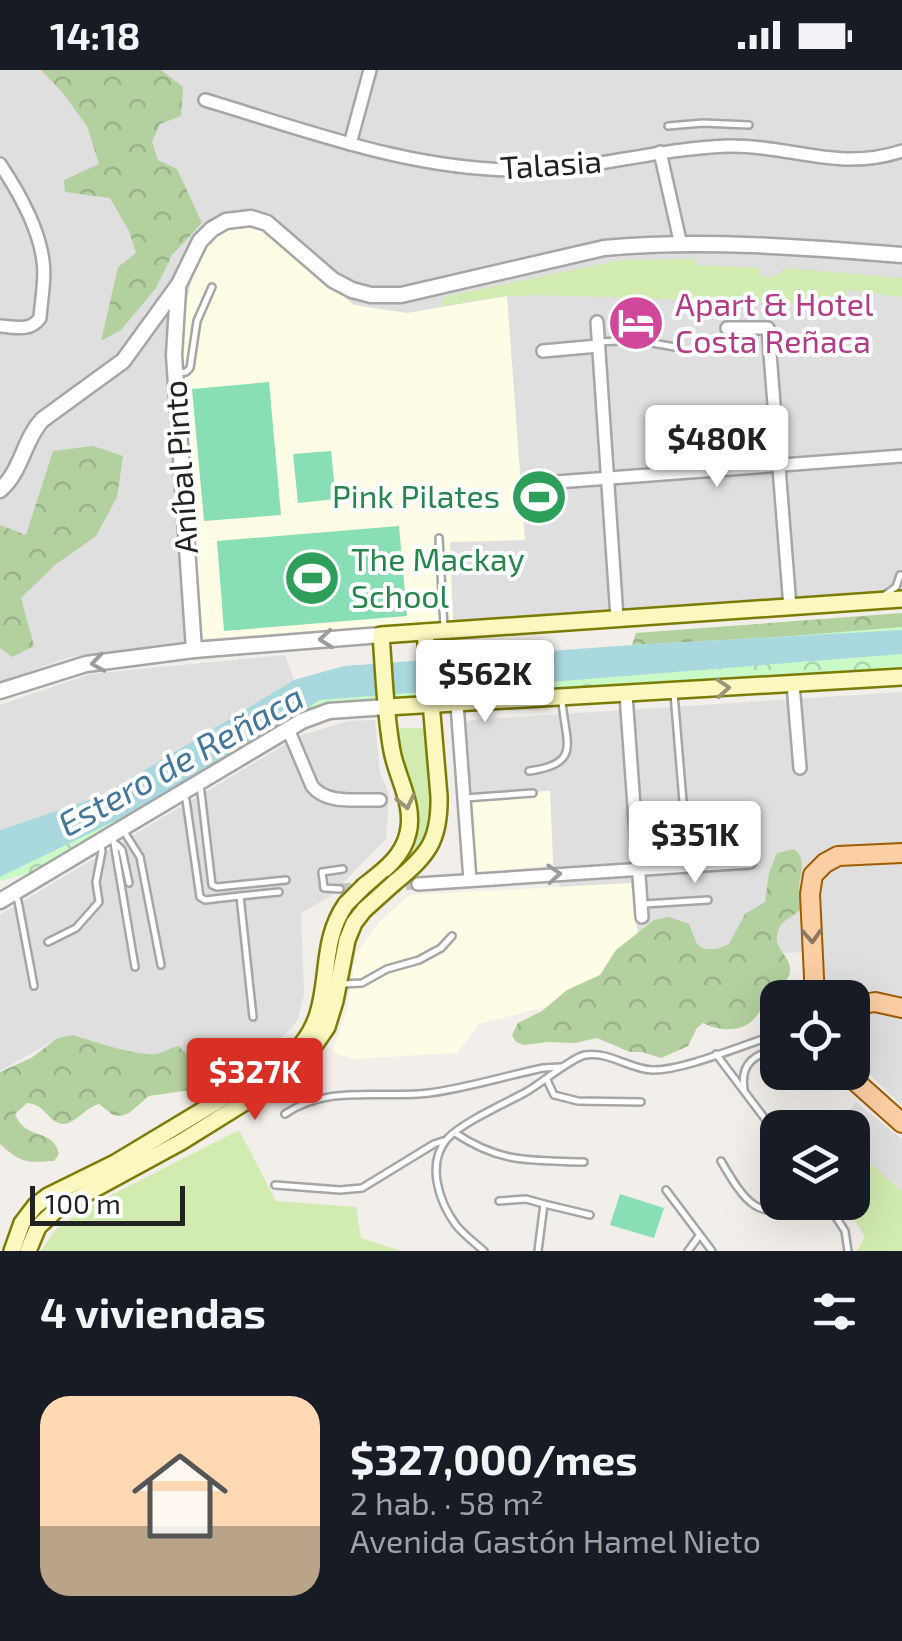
<!DOCTYPE html>
<html lang="es">
<meta charset="utf-8">
<style>
body{margin:0;font-family:"Exo 2",sans-serif;background:#20242c;color:#f1f3f6;height:100vh;display:flex;flex-direction:column;font-size:38px;white-space:nowrap}
*{box-sizing:border-box;margin:0}
p{font-size:32px;color:#9ea1a6}
.icon{flex:none;width:55px;height:55px;fill:none;stroke:currentColor;stroke-width:2;stroke-linecap:round;stroke-linejoin:round}
.map{position:relative;height:1181px;overflow:hidden}
.sheet{display:flex;flex-direction:column;background:#171b24;flex:1}
.sheet>*{flex:none}
.buttons{position:absolute;left:760px;top:910px;display:grid;gap:20px}
.buttons a{display:grid;place-items:center;width:110px;height:110px;border-radius:20px;background:#171b24;box-shadow:0 10px 40px #0002;font-size:50px}
.scale{position:absolute;left:30px;bottom:25px;width:155px;box-sizing:border-box;padding-left:10px;border:5px solid #222;border-top:0;font-size:28px;line-height:35px;white-space:nowrap;color:#222;-webkit-text-stroke:8px #fff;paint-order:stroke}
.price{position:absolute;translate:-50% -85px;padding:0 22px;border-radius:10px;background:#fff;color:#222;font-size:32px;line-height:65px;filter:drop-shadow(0 2px 5px #0008)}
.price::after{content:'';position:absolute;left:50%;top:60px;width:30px;height:22px;margin-left:-15px;background:inherit;clip-path:polygon(0 0,100% 0,50% 100%)}
.price.selected{background:#d93025;color:#fff}
ul{padding:0;list-style:none}
li{display:flex;align-items:center;gap:30px;height:250px;padding:0 40px}
li span{display:grid;place-items:center;flex:none;width:280px;height:200px;border-radius:30px;color:#555}
li>.icon{margin-inline-start:auto}
span .icon{width:120px;height:120px;fill:#fffc;stroke-width:1}
li b{font-size:42px}
h2{display:flex;justify-content:space-between;align-items:center;height:120px;padding:0 40px;font-size:42px}
.status{display:flex;justify-content:space-between;align-items:center;height:70px;padding:0 50px;background:#171b24;direction:ltr}
.status svg{height:28px;fill:currentColor}
.map>svg:first-child{display:block}
.residential{fill:#e0dfdf}
.education{fill:#fffce5}
.grass{fill:#d2ebb0}
.forest{fill:url(#forest-crowns)}
.park{fill:url(#park-crowns)}
.pitch{fill:#88dfb6}
.water{fill:#aad8df}
.lines{fill:none;stroke-linecap:round;stroke-linejoin:round}
.minor-tunnel{stroke:#c8c5c1;stroke-width:11;stroke-dasharray:11 5.5;stroke-linecap:butt}
.service-casing{stroke:#a6a6a6;stroke-width:10}
.minor-casing{stroke:#a6a6a6;stroke-width:16}
.tertiary-casing{stroke:#a6a6a6;stroke-width:19}
.secondary-casing{stroke:#7b7c06;stroke-width:20}
.primary-casing{stroke:#9f5c01;stroke-width:22}
.service{stroke:#fff;stroke-width:5}
.minor{stroke:#fff;stroke-width:11}
.tertiary{stroke:#fff;stroke-width:14}
.secondary{stroke:#faf7bf;stroke-width:15}
.primary{stroke:#fccea4;stroke-width:18}
.secondary-bridge-casing{stroke:#7b7c06;stroke-width:20;stroke-linecap:butt}
.secondary-bridge{stroke:#faf7bf;stroke-width:15}
.oneway{stroke:#9c9c9c}
.oneway2{stroke:#999778}
.oneway3{stroke:#8f7863}
.labels{text-anchor:middle;stroke-width:8;stroke-linejoin:round;paint-order:stroke}
.street-label{font-size:32px;fill:#222;stroke:#fff}
.hotel-label{font-size:32px;fill:#b23c85;stroke:#fff;text-anchor:start}
.leisure-label{font-size:32px;fill:#27864d;stroke:#fff;text-anchor:end}
.water-label{font-size:35px;font-style:italic;fill:#44779a;stroke:#fff}
</style>
<div class="status"><b>14:18</b><svg viewBox="0 0 49 12"><path d="M0 12V9h3v3zM5 12V6h3v6zM10 12V3h3v9zM15 12V0h3v12zM26 1h20v11H26zM47 4h2v5h-2z"/></svg></div>
<div class="map">
<svg width="902" height="1181" viewBox="0 0 902 1181">
<defs>
<pattern id="forest-crowns" width="20" height="18" patternUnits="userSpaceOnUse" patternTransform="scale(2.5)"><rect width="20" height="18" fill="#b2d19e"/><path d="M2 6a3 3 0 1 1 6 0M12 15a3 3 0 1 1 6 0" fill="none" stroke="#99b388"/></pattern>
<pattern id="park-crowns" width="20" height="18" patternUnits="userSpaceOnUse" patternTransform="scale(2.5)"><rect width="20" height="18" fill="#c9fac8"/><path d="M2 6a3 3 0 1 1 6 0M12 15a3 3 0 1 1 6 0" fill="none" stroke="#acd6ac"/></pattern>
</defs>
<rect width="100%" height="100%" fill="#f2eee9"/>
<g class="residential">
<polygon points="0,0 902,0 902,520 200,569 66,588 0,612"/>
<polygon points="285,585 294,610 103,725 0,760 0,635 90,604"/>
<polygon points="902,622 902,1036 853,988 852,928 806,927 805,882 785,883 695,909 645,919 631,814 560,818 553,795 550,721 469,726 465,652 470,650"/>
<polygon points="375,650 380,703 389,724 386,769 329,827 301,843 304,924 298,949 290,960 256,988 211,994 50,973 0,1001 0,845 299,666 348,651"/>
<polygon points="856,1032 902,1069 902,1121 853,1078 852,1058 839,1057"/>
</g>
<g class="education">
<polygon points="246,154 263,158 354,235 407,243 507,226 525,470 450,472 453,551 200,569 186,354 182,251 193,204 207,175 224,160"/>
<polygon points="550,721 553,795 477,802 469,726"/>
<polygon points="631,813 645,919 565,932 479,954 457,983 352,989 332,982 347,940 356,883 379,853 409,825"/>
</g>
<g class="grass">
<polygon points="696,189 695,195 759,198 761,206 769,208 778,205 784,198 902,208 902,227 846,220 847,235 538,225 507,226 441,236 444,227 621,190"/>
<path d="M397 658H424L426 660 429 714 433 732 432 750 426 768 407 794 374 819 352 843 339 875 329 937 326 949 312 974 292 995 152 1082 52 1136 152 1078 287 994C323 960 325 938 333 891 336 876 338 860 345 846 362 813 406 803 414 764 420 733 408 718 401 689 398 679 398 668 397 658Z"/>
<polygon points="239,1060 276,1131 356,1137 361,1168 401,1181 41,1181 56,1159 88,1137"/>
<polygon points="853,1078 902,1121 902,1181 857,1181 865,1167 844,1133 852,1132"/>
</g>
<g class="forest">
<polygon points="41,0 161,0 183,17 181,46 160,54 152,72 158,90 177,99 202,153 172,185 156,218 121,260 101,271 118,197 136,183 129,161 110,128 65,122 64,110 99,94 87,56 62,22"/>
<polygon points="93,376 123,386 117,427 96,466 55,495 21,528 34,576 12,587 0,578 0,455 26,465 53,381"/>
<polygon points="902,543 902,560 632,575 636,563"/>
<path d="M794 779C809 791 798 805 799 822 799 827 802 832 801 837 797 848 780 846 777 866 775 880 791 886 790 901 790 912 776 915 770 923 764 931 761 942 754 949 741 963 718 961 703 953L697 958 688 976 661 988 642 982H630L597 968 575 973 548 972 524 975 516 972 512 965 518 953 542 941 567 920 600 905 616 880 654 850 669 847 689 854 697 874 704 879H717L729 874 745 844 765 832 769 803 777 783Z"/>
<path d="M73 965C92 971 136 986 156 984 165 983 169 977 179 976 195 999 214 983 235 984L238 991 213 1012 190 1020 149 1026 129 1043 121 1046 113 1045 99 1034C86 1037 75 1054 63 1054 48 1053 46 1034 27 1033L15 1044C26 1072 53 1057 59 1084L54 1091C26 1093 21 1093 0 1074V1002L31 988 58 968Z"/>
</g>
<polygon class="park" points="902,557 902,603 316,644 94,773 30,803 0,811 0,775 104,733 280,623 695,574"/>
<g class="pitch">
<polygon points="269,312 281,445 204,451 192,319"/>
<polygon points="331,381 336,429 298,433 293,384"/>
<polygon points="399,456 407,546 224,561 217,471"/>
<polygon points="620,1124 664,1138 654,1168 610,1155"/>
</g>
<polygon class="water" points="902,560 902,584 320,630 121,748 0,807 0,760 103,725 294,610 344,596 632,575"/>
<g class="lines">
<polyline class="minor-tunnel" points="340,819 418,814"/>
<g class="service-casing">
<g id="service">
<polyline points="668,56 703,53 749,55"/>
<polyline points="599,272 635,270 675,277"/>
<polyline points="178,303 186,302 190,298 197,251 212,217"/>
<polyline points="439,468 444,557"/>
<polyline points="886,524 896,517 900,505 902,505"/>
<polyline points="674,624 685,755 709,754"/>
<path d="M529 701C583 694 565 672 562 631"/>
<polyline points="200,714 212,815 217,817 286,810"/>
<polyline points="183,724 186,730 200,827 205,830 240,826 253,947"/>
<polyline points="465,728 533,723"/>
<polyline points="123,760 140,787 161,895"/>
<polyline points="113,767 135,897"/>
<polyline points="117,775 122,780 129,813"/>
<polyline points="340,819 324,818 322,802 343,799"/>
<polyline points="15,825 18,831 34,916"/>
<polyline points="240,826 279,822"/>
<polyline points="644,834 708,830"/>
<polyline points="48,872 76,858 99,832 96,812 102,781 100,774"/>
<polyline points="342,914 362,913 387,899 419,890 441,878 452,866"/>
<polyline points="716,984 778,1066"/>
<polyline points="547,1010 554,1025 578,1031 641,1032"/>
<path d="M744 1019C740 993 755 984 778 979"/>
<path d="M285 1044C329 1014 380 1029 429 1023 467 1018 505 1006 543 998L561 997"/>
<path d="M455 1063C502 1094 530 1090 584 1092"/>
<path d="M721 1091C744 1130 758 1155 805 1132"/>
<polyline points="275,1115 340,1120 362,1118 434,1074 443,1071"/>
<polyline points="666,1120 712,1181"/>
<polyline points="499,1131 526,1129 544,1134"/>
<polyline points="826,1132 845,1161 848,1181"/>
<path d="M484 1181C475 1173 464 1165 456 1155 439 1132 426 1094 447 1069 461 1053 506 1033 526 1022 542 1013 571 988 585 985 609 981 629 999 652 1000 683 1001 745 974 778 964"/>
<polyline points="538,1181 544,1134 590,1145"/>
<polyline points="688,1181 699,1166"/>
</g>
</g>
<g class="minor-casing">
<g id="minor">
<path d="M205 30C312 62 418 103 532 100 598 98 662 78 729 76 791 75 838 102 902 81"/>
<polyline points="350,74 370,0"/>
<polyline points="660,82 681,175"/>
<path d="M0 94C18 121 39 157 43 191 46 209 41 230 40 248 30 262 15 257 0 256"/>
<polyline points="597,252 617,548"/>
<polyline points="727,258 768,258 790,537"/>
<polyline points="543,281 598,276"/>
<polyline points="530,414 902,386"/>
<polyline points="793,614 800,698"/>
<polyline points="626,625 642,847"/>
<polyline points="457,634 470,810"/>
<path d="M288 659 312 716C327 735 357 729 380 730"/>
<polyline points="418,814 750,792"/>
</g>
</g>
<g class="tertiary-casing">
<g id="tertiary">
<polyline points="178,220 174,285 194,580"/>
<path d="M0 420C22 401 23 371 42 350L123 291 179 214 200 171 212 159 226 151 251 148 267 153 333 210 352 220 371 225H401L604 178C702 169 804 177 902 185"/>
<polyline points="0,621 86,594 194,580 381,565"/>
<polyline points="0,831 302,651 329,641 387,637"/>
</g>
</g>
<g class="secondary-casing">
<g id="secondary">
<polyline points="387,637 902,607"/>
<path d="M394 813C428 785 440 771 439 726L425 562"/>
<path d="M364 816C382 802 403 787 408 763 415 735 397 708 392 681 385 643 384 603 381 565L902 529"/>
<path d="M12 1181 22 1153 35 1136 48 1126 115 1093 283 992C344 947 310 885 346 834"/>
<polyline points="28,1181 38,1157 56,1140 181,1072 287,1006 305,989 327,957 335,931 347,870 354,853 364,840"/>
</g>
</g>
<g class="primary-casing">
<g id="primary">
<polyline points="815,928 810,824 813,805 825,793 838,786 902,783"/>
<polyline points="852,936 875,932 902,938"/>
<polyline points="845,1002 902,1053"/>
</g>
</g>
<use href="#service" class="service"/>
<use href="#minor" class="minor"/>
<use href="#tertiary" class="tertiary"/>
<use href="#secondary" class="secondary"/>
<use href="#primary" class="primary"/>
<g class="secondary-bridge-casing">
<g id="secondary-bridge">
<polyline points="346,834 364,816"/>
<polyline points="364,840 394,813"/>
</g>
</g>
<use href="#secondary-bridge" class="secondary-bridge"/>
</g>
<defs><path id="oneway-chevron" d="M-2-3.5L2.5 0L-2 3.5" fill="none" stroke-width="1.6" stroke-linecap="round" stroke-linejoin="round" transform="scale(2.5)"/></defs>
<g class="oneway">
<use href="#oneway-chevron" transform="translate(326 569) rotate(175)"/>
<use href="#oneway-chevron" transform="translate(98 593) rotate(171)"/>
<use href="#oneway-chevron" transform="translate(554 804) rotate(-4)"/>
</g>
<g class="oneway2">
<use href="#oneway-chevron" transform="translate(723 618) rotate(-4)"/>
<use href="#oneway-chevron" transform="translate(406 732) rotate(77)"/>
</g>
<use class="oneway3" href="#oneway-chevron" transform="translate(812 866) rotate(87)"/>
<defs>
<g id="hotel-disc" transform="scale(2.875)"><circle r="9.5" fill="#d1479c" stroke="#fff"/><path d="M-6-4.5h1.5V1H6V5H4.5V3h-9V5H-6ZM-4 0a1.8 1.8 0 1 1 3.6 0ZM.5 0V-2.5h3Q6-2.5 6 0Z" fill="#fff"/></g>
<g id="stadium-disc" transform="scale(2.875)"><circle r="9.5" fill="#2e9e5b" stroke="#fff"/><path d="M0-5a6.5 5 0 1 0 0 10a6.5 5 0 1 0 0-10ZM-3.5-1.8h7v3.6h-7Z" fill="#fff"/></g>
</defs>
<g fill-rule="evenodd">
<use href="#hotel-disc" x="636" y="253"/>
<use href="#stadium-disc" x="539" y="427"/>
<use href="#stadium-disc" x="312" y="508"/>
</g>
<g class="labels">
<g class="street-label">
<text transform="translate(551 95) rotate(-4)" y="11">Talasia</text>
<text transform="translate(181 397) rotate(-94)" y="11">Aníbal Pinto</text>
</g>
<g class="hotel-label">
<text x="675" y="246">Apart &amp; Hotel<tspan x="675" dy="37">Costa Reñaca</tspan></text>
</g>
<g class="leisure-label">
<text x="500" y="438">Pink Pilates</text>
<text x="351" y="501" text-anchor="start">The Mackay<tspan x="351" dy="37">School</tspan></text>
</g>
<g class="water-label">
<text transform="translate(181 691) rotate(-29)" y="12">Estero de Reñaca</text>
</g>
</g>
</svg>
<div class="buttons">
<a><svg class="icon" aria-label="locate" viewBox="0 0 24 24"><circle cx="12" cy="12" r="6"/><path d="M12 2v4M12 18v4M2 12h4M18 12h4"/></svg></a>
<a><svg class="icon" aria-label="layers" viewBox="0 0 24 24"><path d="M12 4l9 5-9 5-9-5zM3 14l9 5 9-5"/></svg></a>
</div>
<div class="scale">100 m</div>
<b class="price" style="left:717px;top:420px">$480K</b>
<b class="price" style="left:485px;top:655px">$562K</b>
<b class="price" style="left:695px;top:816px">$351K</b>
<b class="price selected" style="left:255px;top:1053px">$327K</b>
</div>
<section class="sheet">
<h2>4 viviendas<svg class="icon" aria-label="filters" viewBox="0 0 24 24"><path d="M4 7h16M4 17h16"/><circle cx="9" cy="7" r="2"/><circle cx="15" cy="17" r="2"/></svg></h2>
<ul>
<li><span style="background:linear-gradient(#ffd9b3 65%,#b9a48a 0)"><svg class="icon" aria-label="home" viewBox="0 0 24 24"><path d="M3 11l9-7 9 7M6 9v11h12V9"/></svg></span><div><b>$327,000/mes</b><p>2 hab. · 58 m²</p><p>Avenida Gastón Hamel Nieto</p></div></li>
</ul>
</section>
